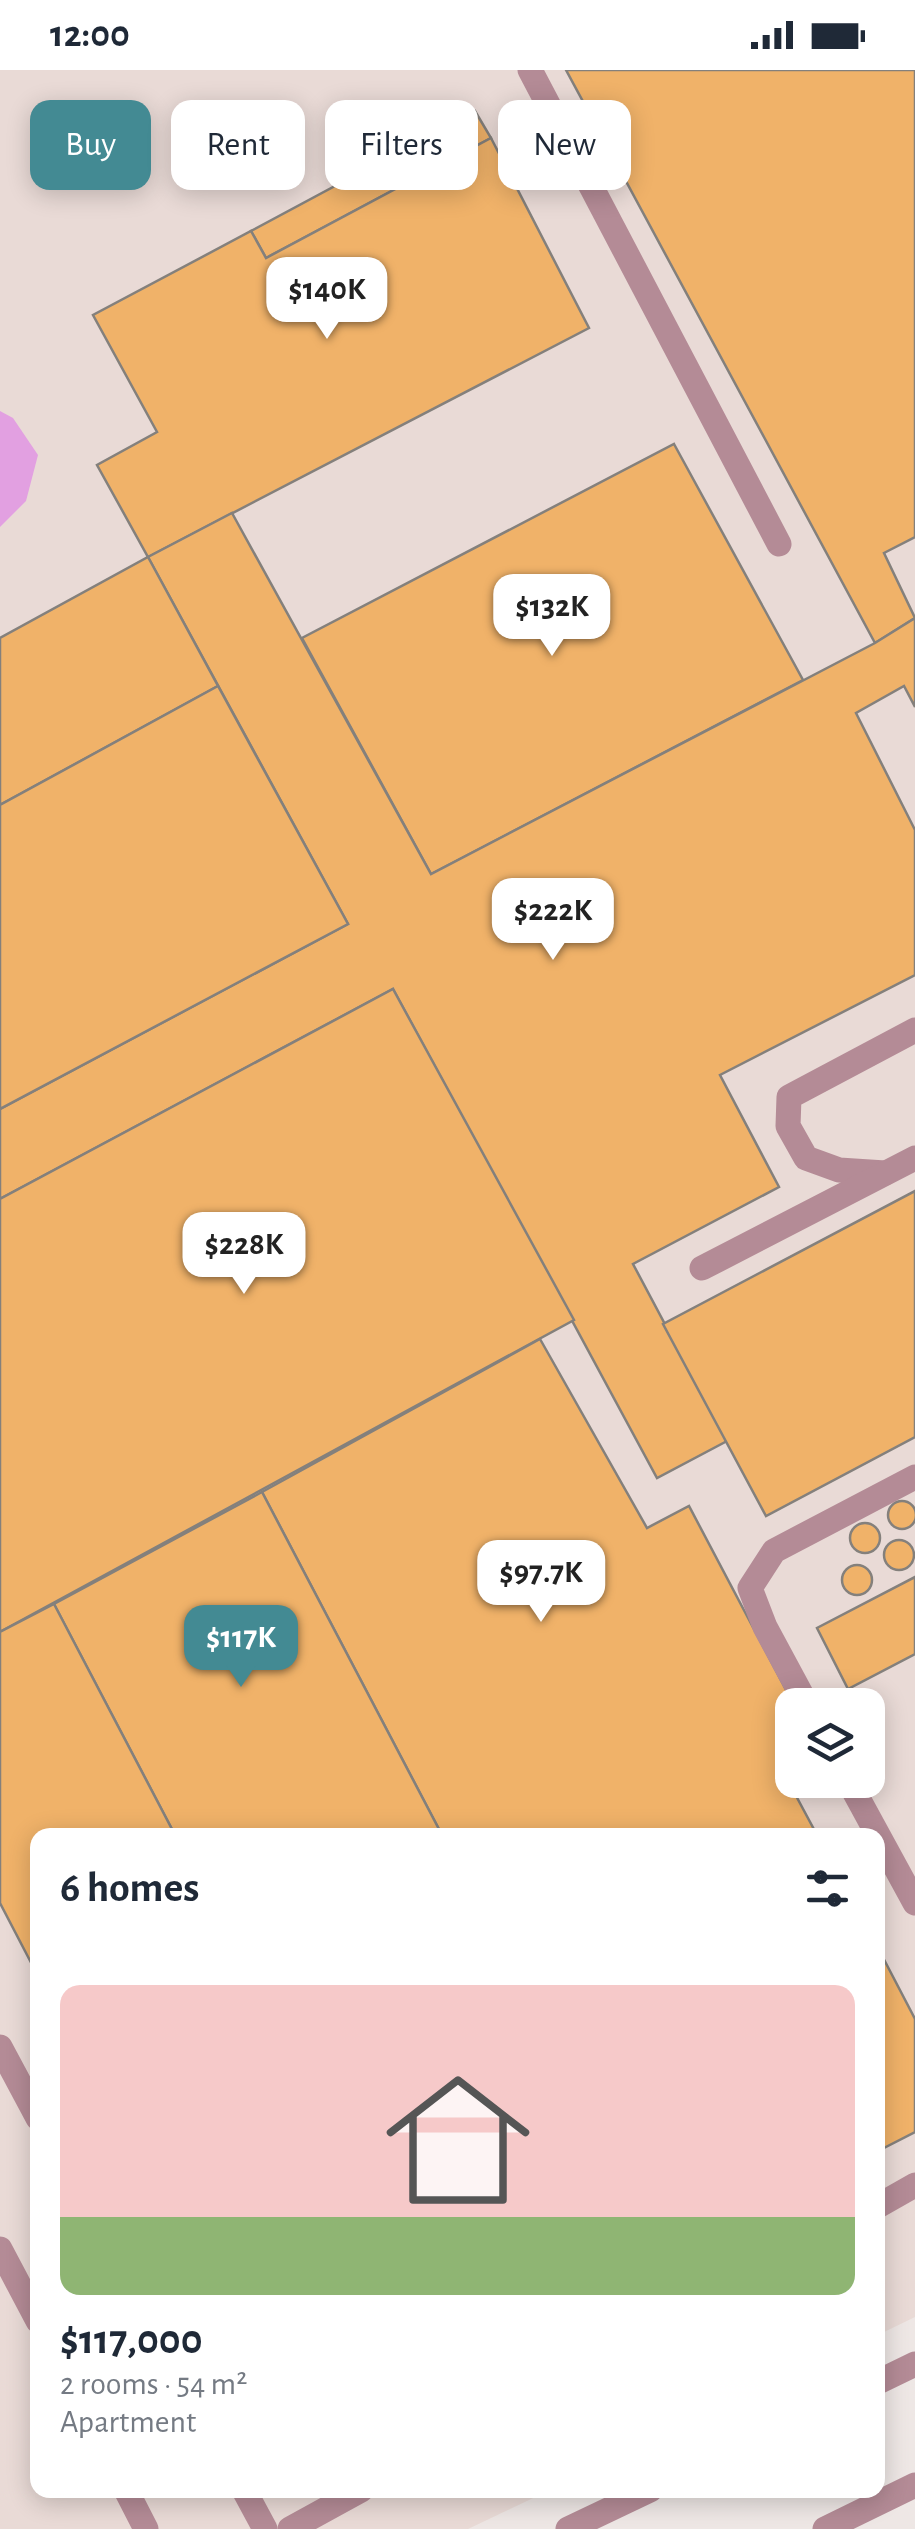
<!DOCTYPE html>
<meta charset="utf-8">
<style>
body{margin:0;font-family:"Alegreya Sans",sans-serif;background:#f2f2f3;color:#1f2937;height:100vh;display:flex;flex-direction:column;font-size:38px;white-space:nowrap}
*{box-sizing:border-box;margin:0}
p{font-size:32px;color:#747a83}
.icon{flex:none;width:55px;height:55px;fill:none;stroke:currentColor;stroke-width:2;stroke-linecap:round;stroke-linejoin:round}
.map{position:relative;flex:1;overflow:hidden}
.side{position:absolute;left:30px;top:1758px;width:855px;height:670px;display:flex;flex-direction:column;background:#fff;border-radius:20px;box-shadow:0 5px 25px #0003}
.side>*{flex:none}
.top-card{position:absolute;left:30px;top:30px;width:855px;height:90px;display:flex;gap:20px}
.controls{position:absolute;left:775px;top:1618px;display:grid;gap:20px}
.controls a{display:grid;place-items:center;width:110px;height:110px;border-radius:20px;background:#fff;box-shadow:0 5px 25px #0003;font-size:50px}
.price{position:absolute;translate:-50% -85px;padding:0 22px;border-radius:20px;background:#fff;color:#222;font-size:32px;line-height:65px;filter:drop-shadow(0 2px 5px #0008)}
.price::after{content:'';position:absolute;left:50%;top:60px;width:30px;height:22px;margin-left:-15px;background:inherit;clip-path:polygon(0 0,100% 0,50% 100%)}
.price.selected{background:#438a93;color:#fff}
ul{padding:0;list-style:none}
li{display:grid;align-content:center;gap:20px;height:530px;padding:0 30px}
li+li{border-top:2px solid #e0e1e3}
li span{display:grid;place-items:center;height:310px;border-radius:20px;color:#555}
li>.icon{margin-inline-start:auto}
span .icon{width:180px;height:180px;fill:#fffc;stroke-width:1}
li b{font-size:42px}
h2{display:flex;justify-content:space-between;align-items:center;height:120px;padding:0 30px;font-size:42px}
.tag{padding:0 35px;border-radius:20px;background:#fff;box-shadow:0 5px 25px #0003;font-size:35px;line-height:90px}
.tag.selected{background:#438a93;color:#fff}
.status{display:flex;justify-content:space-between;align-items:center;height:70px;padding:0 50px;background:#fff;direction:ltr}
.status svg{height:28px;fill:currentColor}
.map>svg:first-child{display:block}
.built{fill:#e9dad6;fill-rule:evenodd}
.water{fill:#e2a0e1}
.building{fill:#f0b269;stroke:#84807c;stroke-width:2.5}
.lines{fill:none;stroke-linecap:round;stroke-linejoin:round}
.minor{stroke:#b48b96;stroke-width:25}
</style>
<div class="status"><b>12:00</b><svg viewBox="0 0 49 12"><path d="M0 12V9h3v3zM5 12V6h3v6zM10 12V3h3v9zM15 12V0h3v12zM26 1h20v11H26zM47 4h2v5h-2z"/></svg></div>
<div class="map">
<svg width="915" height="2459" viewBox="0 0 915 2459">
<rect width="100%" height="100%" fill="#eee7e5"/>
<path class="built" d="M0 0H915V2247L878 2265V1765H38V2420H550L468 2459H0ZM792 1635H868V1710H792Z"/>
<polygon class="water" points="0,341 13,348 38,385 26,431 0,457"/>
<g class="building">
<polygon points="566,0 915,0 915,467 884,483 915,548 875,573"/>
<polygon points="475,41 491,68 266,188 251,161"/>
<polygon points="491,68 589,258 148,487 97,395 157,362 93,245 251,161 266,188"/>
<polygon points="674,374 803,610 431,804 302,568"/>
<polygon points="232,443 431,804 875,573 915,548 915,637 904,616 856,643 915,760 915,905 720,1005 779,1117 633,1194 727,1371 657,1408 393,919 0,1129 0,1039 348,854 148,487"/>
<polygon points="148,487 218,616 0,735 0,568"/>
<polygon points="218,616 348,854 0,1039 0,735"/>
<polygon points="393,919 574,1250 0,1562 0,1129"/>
<polygon points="915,1121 915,1367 766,1446 663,1254"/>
<polygon points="540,1269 647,1458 689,1436 794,1635 792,1706 787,1709 817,1765 442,1765 262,1422"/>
<polygon points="262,1422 442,1765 175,1765 54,1534"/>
<circle cx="902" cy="1445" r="14"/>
<circle cx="865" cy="1468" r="15"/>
<circle cx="899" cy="1485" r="15"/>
<circle cx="857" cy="1510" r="15"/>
<polygon points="915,1507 915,1584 848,1619 817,1558"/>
<polygon points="54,1534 175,1765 38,1765 38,1906 0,1833 0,1562"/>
<polygon points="878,1878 915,1949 915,2062 878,2081"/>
</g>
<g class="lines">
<g class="minor">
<polyline points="530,0 779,474"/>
<polyline points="885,1103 839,1100 806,1088 788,1056 789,1027 915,960"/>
<polyline points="702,1198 915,1088"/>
<polyline points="807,1635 765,1557 750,1518 774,1481 915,1407"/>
<polyline points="848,1710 915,1833"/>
<polyline points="0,1977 38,2048"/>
<polyline points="878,2136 915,2115"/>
<polyline points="0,2179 38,2251"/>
<polyline points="878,2312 915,2294"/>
<polyline points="126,2420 146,2459"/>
<polyline points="244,2420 265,2459"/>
<polyline points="290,2459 361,2420"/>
<polyline points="568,2459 650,2420"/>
<polyline points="825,2459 915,2415"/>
</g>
</g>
</svg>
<div class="controls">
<a><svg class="icon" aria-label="layers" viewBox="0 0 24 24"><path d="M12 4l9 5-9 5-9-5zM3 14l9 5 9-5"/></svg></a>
</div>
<b class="price" style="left:327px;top:272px">$140K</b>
<b class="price" style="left:552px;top:589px">$132K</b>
<b class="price" style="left:553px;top:893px">$222K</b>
<b class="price" style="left:244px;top:1227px">$228K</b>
<b class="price" style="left:541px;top:1555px">$97.7K</b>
<b class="price selected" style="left:241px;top:1620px">$117K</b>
<div class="top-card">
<a class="tag selected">Buy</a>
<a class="tag">Rent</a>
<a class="tag">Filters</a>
<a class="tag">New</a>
</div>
<section class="side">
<h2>6 homes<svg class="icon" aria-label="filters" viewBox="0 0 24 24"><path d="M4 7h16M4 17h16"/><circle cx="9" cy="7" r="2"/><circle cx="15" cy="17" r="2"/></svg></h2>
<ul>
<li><span style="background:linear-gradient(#f6c9c9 75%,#8fb573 0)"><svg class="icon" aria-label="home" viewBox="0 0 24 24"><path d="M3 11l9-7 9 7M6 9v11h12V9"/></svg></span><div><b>$117,000</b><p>2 rooms · 54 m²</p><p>Apartment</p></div></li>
</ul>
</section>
</div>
